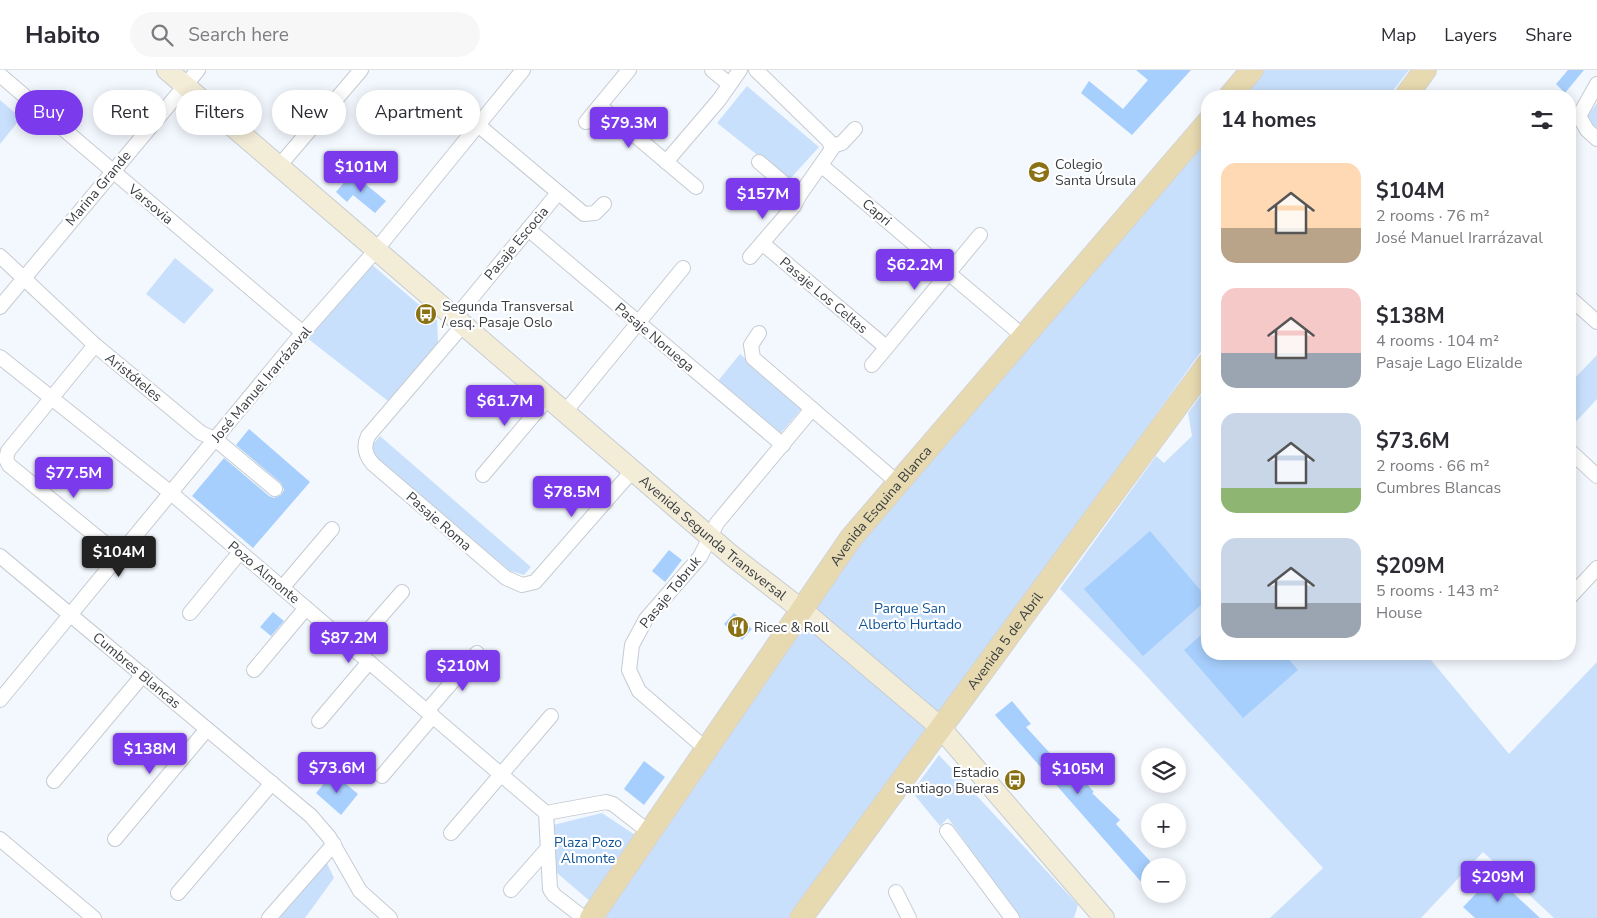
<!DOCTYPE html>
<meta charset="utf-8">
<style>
body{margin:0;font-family:"Nunito Sans",sans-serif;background:#f7f7f7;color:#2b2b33;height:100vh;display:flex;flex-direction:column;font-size:19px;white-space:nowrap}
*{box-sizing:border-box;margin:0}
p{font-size:16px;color:#7c7c81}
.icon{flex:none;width:28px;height:28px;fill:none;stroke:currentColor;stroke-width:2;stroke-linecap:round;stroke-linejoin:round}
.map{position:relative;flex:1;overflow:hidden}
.details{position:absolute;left:1201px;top:20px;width:375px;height:570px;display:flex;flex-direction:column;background:#fff;border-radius:20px;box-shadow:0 2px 12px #0003}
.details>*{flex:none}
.top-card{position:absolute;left:15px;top:20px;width:475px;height:45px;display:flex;gap:10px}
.fabs{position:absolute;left:1141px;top:678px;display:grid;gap:10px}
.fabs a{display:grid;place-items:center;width:45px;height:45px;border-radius:50%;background:#fff;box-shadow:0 2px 12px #0003;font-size:25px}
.price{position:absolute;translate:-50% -42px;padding:0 11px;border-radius:5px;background:#7c3aed;color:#fff;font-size:16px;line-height:32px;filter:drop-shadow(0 1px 2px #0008)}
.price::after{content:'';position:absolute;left:50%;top:30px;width:15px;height:11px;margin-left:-8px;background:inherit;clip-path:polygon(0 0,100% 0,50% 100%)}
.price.on{background:#222;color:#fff}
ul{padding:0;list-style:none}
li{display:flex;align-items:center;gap:15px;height:125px;padding:0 20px}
li span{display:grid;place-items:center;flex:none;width:140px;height:100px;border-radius:15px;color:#555}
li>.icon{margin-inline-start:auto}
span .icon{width:60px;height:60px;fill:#fffc;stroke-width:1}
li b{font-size:21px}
h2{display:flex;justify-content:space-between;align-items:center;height:60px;padding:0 20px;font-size:21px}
.pill{padding:0 18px;border-radius:22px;background:#fff;box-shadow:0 2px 12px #0003;font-size:18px;line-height:45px}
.pill.on{background:#7c3aed;color:#fff}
header{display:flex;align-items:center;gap:30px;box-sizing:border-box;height:70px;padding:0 25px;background:#fff;border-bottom:1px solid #e1e1e2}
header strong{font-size:24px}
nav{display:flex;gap:28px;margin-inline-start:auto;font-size:18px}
.search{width:350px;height:45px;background:#f7f7f7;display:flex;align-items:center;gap:12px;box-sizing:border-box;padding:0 18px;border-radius:28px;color:#7c7c81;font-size:19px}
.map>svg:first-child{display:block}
.green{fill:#c9e0fc}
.building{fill:#a7cffd}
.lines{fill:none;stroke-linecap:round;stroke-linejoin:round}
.street-casing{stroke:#c5cbd2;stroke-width:16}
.secondary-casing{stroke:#c5cbd2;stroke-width:22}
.primary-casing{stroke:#d4d4d5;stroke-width:24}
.street{stroke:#fff;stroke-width:14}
.secondary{stroke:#f3edd8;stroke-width:20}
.primary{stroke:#e7dab0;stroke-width:22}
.labels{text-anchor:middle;stroke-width:4.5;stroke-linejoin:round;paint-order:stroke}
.poi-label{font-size:14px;fill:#3a3d40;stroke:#fff;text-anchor:start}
.street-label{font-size:14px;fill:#3a3d40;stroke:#fff}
.park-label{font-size:14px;fill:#105598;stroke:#fff}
</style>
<header>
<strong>Habito</strong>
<div class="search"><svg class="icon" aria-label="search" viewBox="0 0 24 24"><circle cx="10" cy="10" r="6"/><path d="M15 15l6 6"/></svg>Search here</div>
<nav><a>Map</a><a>Layers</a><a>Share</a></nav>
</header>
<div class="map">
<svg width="1597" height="848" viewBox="0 0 1597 848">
<rect width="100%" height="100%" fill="#f3f8fe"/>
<g class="green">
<polygon points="1263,0 1409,0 1389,26 1240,26"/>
<polygon points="747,16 819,77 789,110 717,53"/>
<polygon points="0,30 21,48 0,74"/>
<polygon points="1597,33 1597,58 1589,52 1588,45"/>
<polygon points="1207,64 1207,273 934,657 794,848 602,848 860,472"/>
<polygon points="175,188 214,220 184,254 146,224"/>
<polygon points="370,193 437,250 438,273 388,331 307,268"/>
<polygon points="740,284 803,337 779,365 717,312"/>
<polygon points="1597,285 1597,329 1570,358 1570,313"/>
<polygon points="1207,317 1208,584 1426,584 1509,684 1597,592 1597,848 1554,848 1483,782 1421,848 1270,848 1323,798 1140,599 1060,519 1156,386 1164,393 1192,366 1188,343"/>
<polygon points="380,366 531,497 524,505 510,501 376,388 372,375"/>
<polygon points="939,685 1078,835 1074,848 1020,848 948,748 940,756 912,722"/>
<polygon points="602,743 638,767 592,833 556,802 553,755"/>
<polygon points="325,789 334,808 305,848 276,848"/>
</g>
<g class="building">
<polygon points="1136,0 1191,0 1132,65 1081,23 1089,11 1123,39 1148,10"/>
<polygon points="1568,0 1584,0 1565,23 1556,14"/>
<polygon points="352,103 386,131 375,143 353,125 347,132 336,122"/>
<polygon points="249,359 310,412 253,478 192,426 224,388 269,426 274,428 281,425 284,420 281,413 236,375"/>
<polygon points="1150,461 1208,529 1143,586 1084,519"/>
<polygon points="669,480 682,490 665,512 652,501"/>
<polygon points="273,542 284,551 271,566 260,557"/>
<polygon points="734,543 752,559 742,570 724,554"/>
<polygon points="1208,559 1208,584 1284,584 1298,600 1243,648 1184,580"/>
<polygon points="1012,631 1031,654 1026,657 1070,705 1074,700 1094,722 1092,723 1120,750 1116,754 1150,791 1150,822 995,645"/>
<polygon points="644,691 665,707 644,735 624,719"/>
<polygon points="333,703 358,724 341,745 316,723"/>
<polygon points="1494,805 1540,848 1475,848 1463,837"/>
</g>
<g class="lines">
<g class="street-casing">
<g id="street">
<polyline points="712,0 729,14"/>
<polyline points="0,5 303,263"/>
<polyline points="1597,14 1579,46 1587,60 1597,69"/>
<polyline points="600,36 696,117"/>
<polyline points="586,52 629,0"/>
<polyline points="478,55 584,144 595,143 604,134"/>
<polyline points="832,76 842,73 855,59"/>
<polyline points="666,92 719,30 740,0"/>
<polyline points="759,92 799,126"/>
<polyline points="279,96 361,0"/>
<polyline points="822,96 1023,266"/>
<polyline points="528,159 783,375"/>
<polyline points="762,173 886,277"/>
<polyline points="0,186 95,275 201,363 215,369 275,419"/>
<polyline points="750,187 794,136 799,126 832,79 829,71 756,0"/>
<polyline points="1570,228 1597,252"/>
<polyline points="0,237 198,0"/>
<polyline points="455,248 558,123"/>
<path d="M463 255 368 366C363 377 365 385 373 394L506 508 522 515 535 512 633 400"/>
<polyline points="759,263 751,275 753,288 897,412"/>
<polyline points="95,275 8,381 6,389 9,395 119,485"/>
<polyline points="0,287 171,423 546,743 550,819 554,825 584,848"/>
<polyline points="872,295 980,165"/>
<polyline points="565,342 683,198"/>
<polyline points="1570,381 1597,406"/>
<polyline points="483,405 548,328"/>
<polyline points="0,486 311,746 329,767 360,821 390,848"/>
<polyline points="282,518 332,459"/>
<polyline points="1570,527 1597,498"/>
<polyline points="190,543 240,482"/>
<polyline points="353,578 402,522"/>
<polyline points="254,600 306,538"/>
<polyline points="0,630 294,273 376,180 523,0"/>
<polyline points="427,641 477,583"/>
<polyline points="319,651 369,592"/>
<polyline points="706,679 639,621 629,600 632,575 646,549 700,487 717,453 812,339"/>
<polyline points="382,706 433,646"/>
<polyline points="54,711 143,605"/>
<polyline points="546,743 606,732 613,734 649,762"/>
<polyline points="947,761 1012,848"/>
<polyline points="451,763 551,646"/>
<polyline points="0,769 94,848"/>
<polyline points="115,769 207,659"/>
<polyline points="511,820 548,778"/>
<polyline points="896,822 909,848"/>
<polyline points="178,823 272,713"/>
<polyline points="269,848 334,774"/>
</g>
</g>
<g class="secondary-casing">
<g id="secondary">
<path id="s1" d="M167 0 731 485 802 540 940 657 1104 848"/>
</g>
</g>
<g class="primary-casing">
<g id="primary">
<polyline points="1230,26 1252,0"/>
<polyline points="1406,26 1425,0"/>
<path id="s2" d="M591 848 851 468 1208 52"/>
<path id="s3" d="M801 848 1208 294"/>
</g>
</g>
<use href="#street" class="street"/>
<use href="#secondary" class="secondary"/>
<use href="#primary" class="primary"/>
</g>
<defs>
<g id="school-disc" transform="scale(1.125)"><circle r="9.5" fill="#8a7214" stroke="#fff"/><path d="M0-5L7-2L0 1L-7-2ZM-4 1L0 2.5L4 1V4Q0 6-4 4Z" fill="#fff"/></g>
<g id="bus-disc" transform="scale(1.125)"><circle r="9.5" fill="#8a7214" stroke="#fff"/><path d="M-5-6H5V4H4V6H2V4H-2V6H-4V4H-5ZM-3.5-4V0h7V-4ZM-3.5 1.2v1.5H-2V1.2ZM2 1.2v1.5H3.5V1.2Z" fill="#fff"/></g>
<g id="restaurant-disc" transform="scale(1.125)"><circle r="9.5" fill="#8a7214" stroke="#fff"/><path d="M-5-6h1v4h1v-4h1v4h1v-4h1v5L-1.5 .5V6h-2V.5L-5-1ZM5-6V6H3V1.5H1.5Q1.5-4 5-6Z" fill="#fff"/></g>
</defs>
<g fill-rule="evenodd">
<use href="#school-disc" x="1039" y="102"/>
<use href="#bus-disc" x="426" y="244"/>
<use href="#restaurant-disc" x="738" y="557"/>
<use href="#bus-disc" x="1015" y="710"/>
</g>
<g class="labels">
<g class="poi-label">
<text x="1055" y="99">Colegio<tspan x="1055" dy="16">Santa Úrsula</tspan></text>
<text x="442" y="241">Segunda Transversal<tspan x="442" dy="16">/ esq. Pasaje Oslo</tspan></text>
<text x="754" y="562">Ricec &amp; Roll</text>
<text x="999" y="707" text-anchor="end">Estadio<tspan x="999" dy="16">Santiago Bueras</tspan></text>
</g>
<g class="street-label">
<text transform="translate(98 118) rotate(-50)" y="5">Marina Grande</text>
<text transform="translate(151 134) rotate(40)" y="5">Varsovia</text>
<text transform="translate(877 142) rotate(40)" y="5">Capri</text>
<text transform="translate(516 173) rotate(-50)" y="5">Pasaje Escocia</text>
<text transform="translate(824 225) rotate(40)" y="5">Pasaje Los Celtas</text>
<text transform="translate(655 267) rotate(40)" y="5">Pasaje Noruega</text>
<text transform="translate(134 307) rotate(39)" y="5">Aristóteles</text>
<text transform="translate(261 314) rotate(-50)" y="5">José Manuel Irarrázaval</text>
<text dy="5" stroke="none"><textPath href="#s2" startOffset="504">Avenida Esquina Blanca</textPath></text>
<text transform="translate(439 451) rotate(41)" y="5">Pasaje Roma</text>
<text dy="5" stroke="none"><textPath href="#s1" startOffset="719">Avenida Segunda Transversal</textPath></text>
<text transform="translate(264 502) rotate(40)" y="5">Pozo Almonte</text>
<text transform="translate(670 522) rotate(-51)" y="5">Pasaje Tobruk</text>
<text dy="5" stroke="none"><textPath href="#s3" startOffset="344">Avenida 5 de Abril</textPath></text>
<text transform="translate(137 600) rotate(40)" y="5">Cumbres Blancas</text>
</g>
<g class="park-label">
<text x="910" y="543">Parque San<tspan x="910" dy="16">Alberto Hurtado</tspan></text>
<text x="588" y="777">Plaza Pozo<tspan x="588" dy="16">Almonte</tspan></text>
</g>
</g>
</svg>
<div class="fabs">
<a><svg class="icon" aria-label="layers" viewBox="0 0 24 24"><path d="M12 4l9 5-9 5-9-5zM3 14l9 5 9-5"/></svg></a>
<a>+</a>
<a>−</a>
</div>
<b class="price" style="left:629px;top:79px">$79.3M</b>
<b class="price" style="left:361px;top:123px">$101M</b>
<b class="price" style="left:763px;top:150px">$157M</b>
<b class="price" style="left:915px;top:221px">$62.2M</b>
<b class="price" style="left:505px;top:357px">$61.7M</b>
<b class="price" style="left:74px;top:429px">$77.5M</b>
<b class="price" style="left:572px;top:448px">$78.5M</b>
<b class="price on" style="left:119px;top:508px">$104M</b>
<b class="price" style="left:349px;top:594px">$87.2M</b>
<b class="price" style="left:463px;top:622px">$210M</b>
<b class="price" style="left:150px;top:705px">$138M</b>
<b class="price" style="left:337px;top:724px">$73.6M</b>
<b class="price" style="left:1078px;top:725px">$105M</b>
<b class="price" style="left:1498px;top:833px">$209M</b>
<div class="top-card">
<a class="pill on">Buy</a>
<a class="pill">Rent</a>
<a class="pill">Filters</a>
<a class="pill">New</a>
<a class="pill">Apartment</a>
</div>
<section class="details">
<h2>14 homes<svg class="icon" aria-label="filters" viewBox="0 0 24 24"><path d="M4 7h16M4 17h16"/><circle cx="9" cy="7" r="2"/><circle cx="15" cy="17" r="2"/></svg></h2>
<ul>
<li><span style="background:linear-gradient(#ffd9b3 65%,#b9a48a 0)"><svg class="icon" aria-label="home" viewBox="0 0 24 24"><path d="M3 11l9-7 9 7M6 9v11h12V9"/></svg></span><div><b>$104M</b><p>2 rooms · 76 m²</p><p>José Manuel Irarrázaval</p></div></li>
<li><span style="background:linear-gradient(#f6c9c9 65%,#9aa5b1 0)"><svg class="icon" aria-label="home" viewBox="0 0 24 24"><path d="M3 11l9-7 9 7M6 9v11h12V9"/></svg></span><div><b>$138M</b><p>4 rooms · 104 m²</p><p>Pasaje Lago Elizalde</p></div></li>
<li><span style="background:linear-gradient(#c9d6e8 75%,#8fb573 0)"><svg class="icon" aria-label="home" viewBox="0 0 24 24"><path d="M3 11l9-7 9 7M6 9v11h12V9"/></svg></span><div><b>$73.6M</b><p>2 rooms · 66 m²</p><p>Cumbres Blancas</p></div></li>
<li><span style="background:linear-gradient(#c9d6e8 65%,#9aa5b1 0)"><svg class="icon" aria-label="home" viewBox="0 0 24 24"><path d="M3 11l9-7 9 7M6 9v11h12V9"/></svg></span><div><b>$209M</b><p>5 rooms · 143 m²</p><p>House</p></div></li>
</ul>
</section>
</div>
